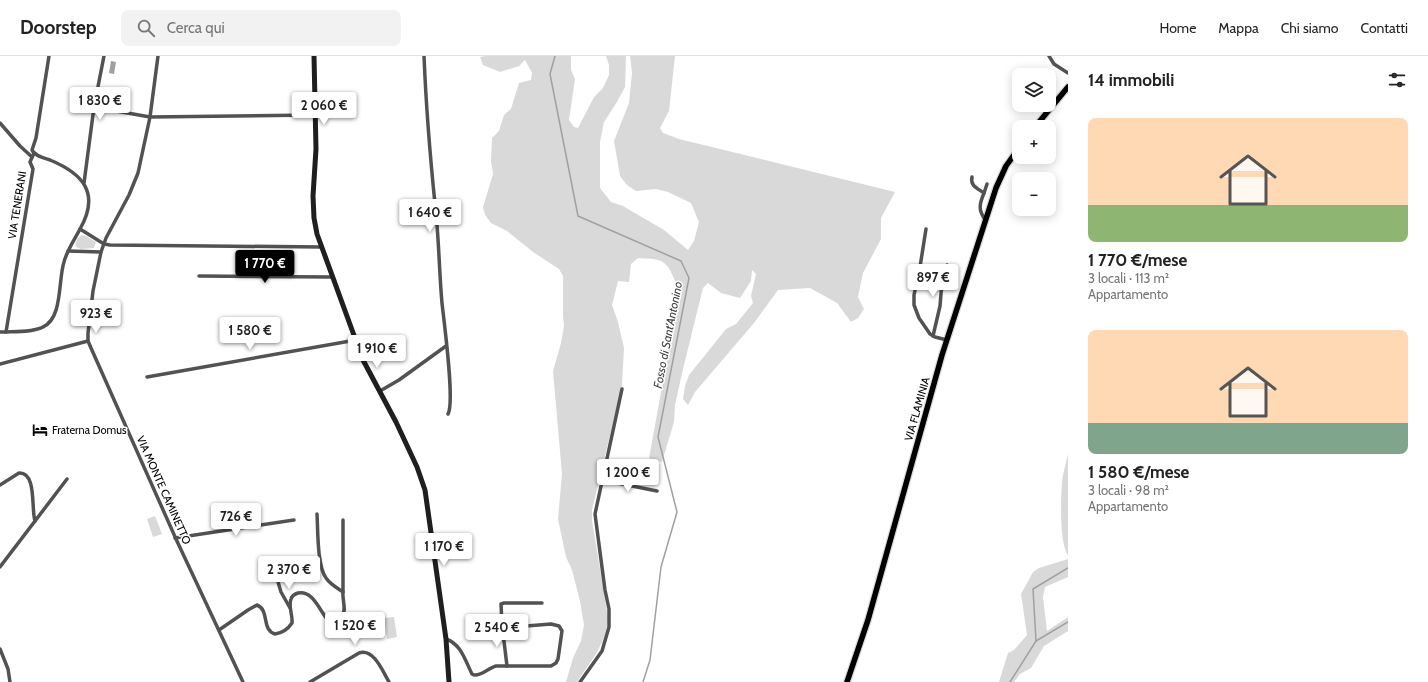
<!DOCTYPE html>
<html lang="it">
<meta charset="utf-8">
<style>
body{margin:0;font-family:Cabin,sans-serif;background:#f2f2f2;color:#222;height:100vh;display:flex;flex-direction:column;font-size:15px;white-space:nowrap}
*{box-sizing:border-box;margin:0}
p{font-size:13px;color:#767676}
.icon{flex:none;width:22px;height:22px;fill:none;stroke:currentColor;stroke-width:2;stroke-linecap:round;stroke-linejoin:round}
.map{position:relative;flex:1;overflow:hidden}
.sheet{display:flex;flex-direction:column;background:#fff;width:360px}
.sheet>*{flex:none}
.buttons{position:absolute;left:1012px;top:12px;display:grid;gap:8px}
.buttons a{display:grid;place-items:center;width:44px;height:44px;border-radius:8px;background:#fff;box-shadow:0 2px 10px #0003;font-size:20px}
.price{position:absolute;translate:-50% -34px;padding:0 9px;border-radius:4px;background:#fff;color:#222;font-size:13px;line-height:26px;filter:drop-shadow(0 1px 2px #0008)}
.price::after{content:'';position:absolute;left:50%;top:24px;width:12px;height:9px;margin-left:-6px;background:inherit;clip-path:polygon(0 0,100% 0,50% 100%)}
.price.on{background:#000;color:#fff}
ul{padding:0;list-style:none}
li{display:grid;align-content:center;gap:8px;height:212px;padding:0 20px}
li span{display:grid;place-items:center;height:124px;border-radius:8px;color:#555}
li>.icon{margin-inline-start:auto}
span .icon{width:72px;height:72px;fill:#fffc;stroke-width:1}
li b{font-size:17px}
h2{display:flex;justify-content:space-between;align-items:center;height:48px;padding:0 20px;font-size:17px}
header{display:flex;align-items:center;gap:24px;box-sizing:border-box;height:56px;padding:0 20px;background:#fff;border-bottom:1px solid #e0e0e0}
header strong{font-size:19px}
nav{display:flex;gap:22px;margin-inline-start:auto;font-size:14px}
.search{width:280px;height:36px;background:#f2f2f2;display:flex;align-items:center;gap:10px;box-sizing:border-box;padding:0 14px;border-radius:8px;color:#767676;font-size:15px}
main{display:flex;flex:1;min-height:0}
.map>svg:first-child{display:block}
.green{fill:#d9d9d9}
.water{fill:#a0a0a0}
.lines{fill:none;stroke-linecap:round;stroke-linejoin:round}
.stream{stroke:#a0a0a0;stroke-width:1.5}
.primary-casing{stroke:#dbdbdb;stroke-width:8}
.street{stroke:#525252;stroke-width:3.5}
.secondary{stroke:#1f1f1f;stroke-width:5}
.primary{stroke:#000;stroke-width:5.5}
.labels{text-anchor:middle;stroke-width:3;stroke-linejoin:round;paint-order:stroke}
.street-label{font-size:11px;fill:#000;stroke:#fff}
.poi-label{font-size:11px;fill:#000;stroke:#fff;text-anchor:start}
.water-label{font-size:12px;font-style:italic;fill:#414141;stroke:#fff}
</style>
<header>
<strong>Doorstep</strong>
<div class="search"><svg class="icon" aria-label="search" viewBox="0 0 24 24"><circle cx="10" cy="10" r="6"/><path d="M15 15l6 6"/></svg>Cerca qui</div>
<nav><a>Home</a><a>Mappa</a><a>Chi siamo</a><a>Contatti</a></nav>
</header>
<main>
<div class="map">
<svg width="1068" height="626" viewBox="0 0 1068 626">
<rect width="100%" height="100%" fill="#fff"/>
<g class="green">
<path d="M486 0H571V14L575 23 569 64 574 71 578 72 594 41 603 32 609 19V9L606 0H626L625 31 617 46 604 66 600 86V132L611 146 623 150 664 174 688 194 694 185 699 166 691 147 668 136 656 133 636 135 627 129 620 120 614 85 629 47 632 17 630 0H675L669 55 660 72 663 77 679 83 895 136 881 162V183L863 217 858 241 864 253 858 262 851 266 837 247 810 232 778 234 754 267 695 336 688 349 683 343 685 330 689 319 726 273 736 268 753 247 751 240 756 218 752 214 751 225 740 242 721 237 708 227 703 232 683 313 675 349 674 366 662 406 649 402 679 238C675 226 671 207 658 204 652 202 644 203 638 202L631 208 629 226 618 225 612 249 618 266 624 292 622 329 592 454V464L608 562C606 588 591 605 577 626H566L573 602 581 585 584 569 580 545 572 514 566 501 558 463 562 418 553 315 561 287 564 270 563 260V220L559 213 533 196 507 175 491 167 485 159 483 151 493 118 491 105 492 82 499 75 504 59 511 53 519 27 531 24 532 17 525 4 519 10 500 16 483 9 480 1Z"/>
<path d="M82 179 86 180 96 186 94 192 81 193 76 191C74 187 78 181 82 179Z"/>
<path d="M1068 398V500C1059 485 1061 444 1062 426 1063 417 1066 407 1068 398Z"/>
<polygon points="155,460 162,478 153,481 147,463"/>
<polygon points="1068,503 1068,521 1045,531 1043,541 1047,575 1068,561 1068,575 1044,590 1031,612 1020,618 1014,626 999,626 1008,597 1014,594 1027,579 1021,538 1033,516 1039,512"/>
<polygon points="394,561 397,581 387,583 384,562"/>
</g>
<polygon class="water" points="111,5 116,6 114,18 109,17"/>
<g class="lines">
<g class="stream">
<polyline points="555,0 550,18 578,160 681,205 689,222 658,381 677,456 661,511 650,604 643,626"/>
<polyline points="1036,585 1033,533 1068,512"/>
<polyline points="1010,626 1036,585 1068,566"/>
</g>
<g class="primary-casing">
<g id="primary">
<polyline points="1035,71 1068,31"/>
<polyline points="847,626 868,564 942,299 996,132 1006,110 1019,92"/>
</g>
</g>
<g class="street">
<path d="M49 0 36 82 32 94C35 100 44 102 50 104 84 118 100 138 80 173"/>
<path d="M424 0C426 49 430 99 435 148 439 181 439 214 442 247 444 266 455 346 448 358"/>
<polyline points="1049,0 1054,8 1068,17"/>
<polyline points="94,51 150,61 158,0"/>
<polyline points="0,67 20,90 32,101"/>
<path d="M972 121C970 130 977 132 984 137 979 149 978 154 986 165"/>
<polyline points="84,127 94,51 104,0"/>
<polyline points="984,137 987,128"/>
<polyline points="926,173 920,211 914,239 914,249 919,262 930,278 935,281 947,284"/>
<polyline points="68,195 101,196"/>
<polyline points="199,220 332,221"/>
<path d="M0 276C13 275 31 277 43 271 63 262 58 224 64 206 67 194 75 183 80 173L104 188 110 189 321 191"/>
<polyline points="6,276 33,113 30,106 34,97"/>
<polyline points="933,280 940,250 942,226 947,209"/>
<polyline points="0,308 88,285"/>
<polyline points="147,321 356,284"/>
<polyline points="380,335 399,324 446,290"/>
<polyline points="602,424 657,435"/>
<path d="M0 429 19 417C37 416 31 453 35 465"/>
<path d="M317 458C318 474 317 510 326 522 330 528 337 532 343 536"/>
<polyline points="175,482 294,464"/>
<polyline points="0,511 67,423"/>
<polyline points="276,519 281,536 290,552"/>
<path d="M219 574 248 554 257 549C270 554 261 574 275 578 282 577 288 573 292 567 293 559 288 551 291 543 292 539 295 538 298 537 314 534 320 557 329 565 334 567 339 566 342 561 347 554 342 544 343 536 343 512 343 488 343 464"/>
<path d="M446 583C461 588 465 604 472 618L474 619C482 620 488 612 496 610H551L556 607 558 603 562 575 559 570 551 568 502 572"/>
<polyline points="0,593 8,613 10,626"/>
<polyline points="507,610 502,569 501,548 504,547 542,547"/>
<polyline points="243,626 176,483 91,292 88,285 88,277 93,235 101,196 106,182 129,139 138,117 150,61 315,59"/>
<path d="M310 626 359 597C374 592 383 616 389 626"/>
<polyline points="580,626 602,595 609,571 609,553 605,534 595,458 622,333"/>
</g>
<polyline class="secondary" points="314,0 316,93 313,140 314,162 317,178 363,304 396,366 417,411 425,434 446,583 449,626"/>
<use href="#primary" class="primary"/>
</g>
<defs>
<g id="hotel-bare" transform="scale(1.2)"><path d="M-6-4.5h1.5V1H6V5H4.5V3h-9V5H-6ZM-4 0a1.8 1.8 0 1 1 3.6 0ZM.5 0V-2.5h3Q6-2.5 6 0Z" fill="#000" stroke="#fff" stroke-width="2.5" paint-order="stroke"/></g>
</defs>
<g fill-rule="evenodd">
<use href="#hotel-bare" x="40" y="374"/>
</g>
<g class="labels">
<g class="street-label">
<text transform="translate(17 149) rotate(-81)" y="4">VIA TENERANI</text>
<text transform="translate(917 353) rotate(-74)" y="4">VIA FLAMINIA</text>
<text transform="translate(164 434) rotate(66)" y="4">VIA MONTE CAMINETTO</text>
</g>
<g class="poi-label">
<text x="52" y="378">Fraterna Domus</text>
</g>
<g class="water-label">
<text transform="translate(668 279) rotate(-79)" y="4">Fosso di Sant'Antonino</text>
</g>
</g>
</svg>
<div class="buttons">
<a><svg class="icon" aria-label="layers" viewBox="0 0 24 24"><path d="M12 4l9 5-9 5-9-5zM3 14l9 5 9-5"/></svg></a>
<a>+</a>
<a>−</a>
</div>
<b class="price" style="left:100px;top:65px">1 830 €</b>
<b class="price" style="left:324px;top:70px">2 060 €</b>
<b class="price" style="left:430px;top:177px">1 640 €</b>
<b class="price on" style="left:265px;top:228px">1 770 €</b>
<b class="price" style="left:933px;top:242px">897 €</b>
<b class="price" style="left:96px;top:278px">923 €</b>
<b class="price" style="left:250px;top:295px">1 580 €</b>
<b class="price" style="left:377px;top:313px">1 910 €</b>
<b class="price" style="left:628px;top:437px">1 200 €</b>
<b class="price" style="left:236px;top:481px">726 €</b>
<b class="price" style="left:444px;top:511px">1 170 €</b>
<b class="price" style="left:289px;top:534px">2 370 €</b>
<b class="price" style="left:355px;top:590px">1 520 €</b>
<b class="price" style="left:497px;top:592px">2 540 €</b>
</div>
<section class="sheet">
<h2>14 immobili<svg class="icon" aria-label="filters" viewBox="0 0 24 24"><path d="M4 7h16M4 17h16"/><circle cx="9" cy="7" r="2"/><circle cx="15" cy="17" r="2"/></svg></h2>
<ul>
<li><span style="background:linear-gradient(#ffd9b3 70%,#8fb573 0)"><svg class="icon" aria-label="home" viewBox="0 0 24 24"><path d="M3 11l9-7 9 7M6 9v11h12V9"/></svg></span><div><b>1 770 €/mese</b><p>3 locali · 113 m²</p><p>Appartamento</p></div></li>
<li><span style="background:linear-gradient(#ffd9b3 75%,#7fa58c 0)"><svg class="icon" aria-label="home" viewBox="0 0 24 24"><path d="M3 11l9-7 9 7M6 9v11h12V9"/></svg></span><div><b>1 580 €/mese</b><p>3 locali · 98 m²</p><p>Appartamento</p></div></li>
</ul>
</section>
</main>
